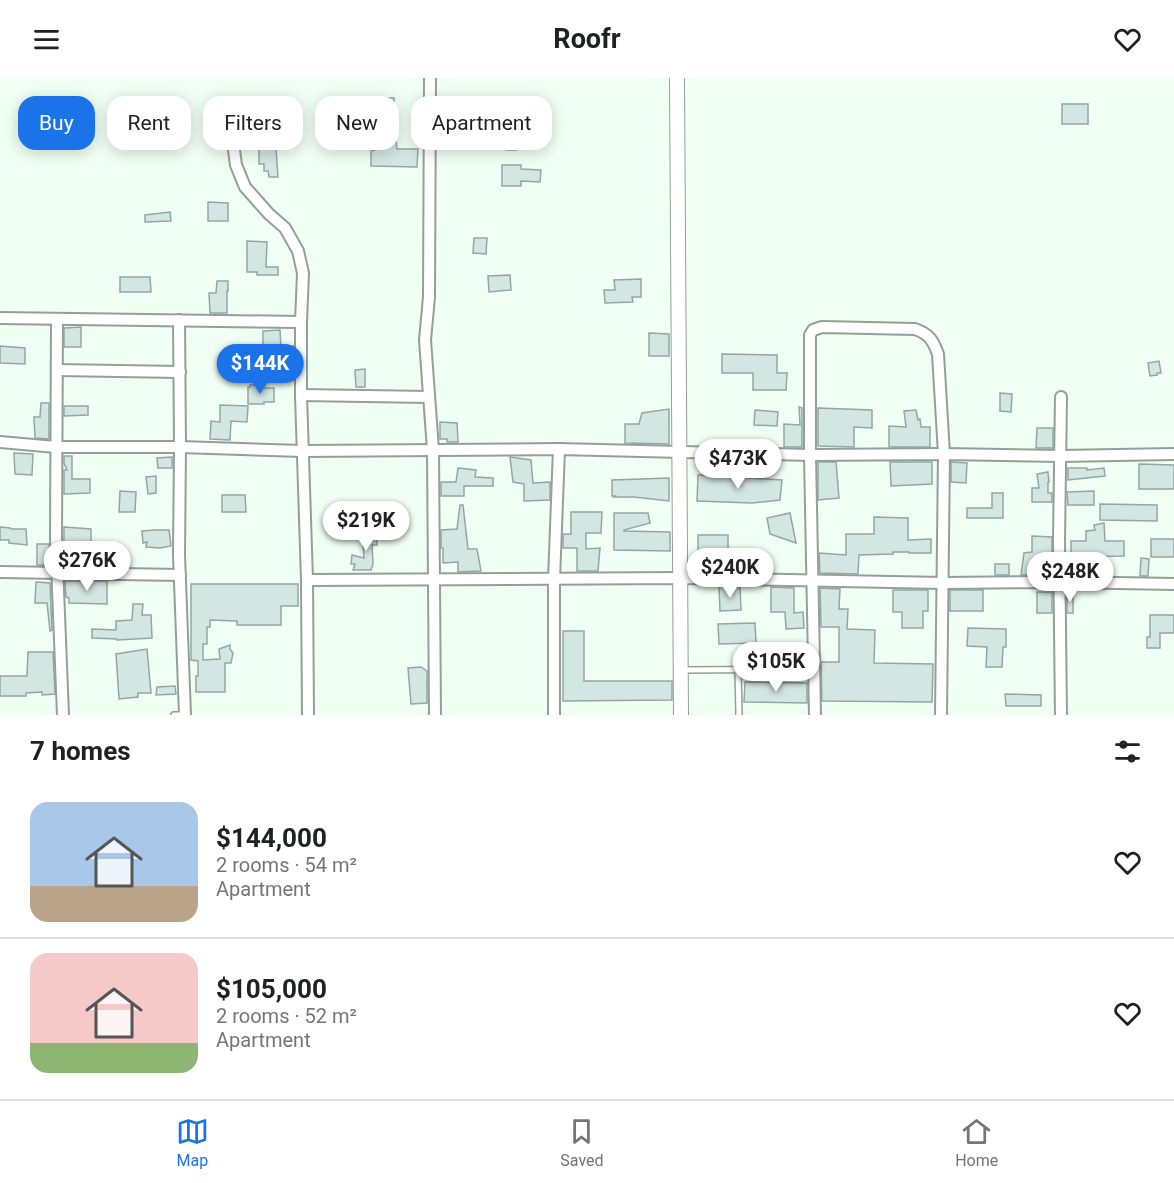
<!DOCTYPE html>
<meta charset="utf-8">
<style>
body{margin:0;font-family:Roboto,sans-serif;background:#f2f2f2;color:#202124;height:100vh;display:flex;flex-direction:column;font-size:22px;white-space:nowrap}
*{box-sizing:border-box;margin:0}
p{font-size:20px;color:#757577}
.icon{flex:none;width:33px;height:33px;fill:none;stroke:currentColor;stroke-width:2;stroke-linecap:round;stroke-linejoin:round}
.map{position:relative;height:637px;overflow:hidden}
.panel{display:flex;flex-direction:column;background:#fff;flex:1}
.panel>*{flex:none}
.top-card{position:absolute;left:18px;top:18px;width:600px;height:54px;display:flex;gap:12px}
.price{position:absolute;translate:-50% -51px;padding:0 14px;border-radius:21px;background:#fff;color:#222;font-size:20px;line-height:39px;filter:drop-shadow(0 2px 3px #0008)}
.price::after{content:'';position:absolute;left:50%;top:36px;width:18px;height:14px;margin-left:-9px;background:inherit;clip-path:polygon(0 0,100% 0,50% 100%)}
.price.selected{background:#1a73e8;color:#fff}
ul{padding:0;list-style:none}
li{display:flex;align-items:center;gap:18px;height:150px;padding:0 30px}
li+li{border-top:2px solid #e0e0e0}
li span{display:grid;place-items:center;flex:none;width:168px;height:120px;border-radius:18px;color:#555}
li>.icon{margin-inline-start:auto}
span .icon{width:72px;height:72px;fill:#fffc;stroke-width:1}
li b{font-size:26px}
h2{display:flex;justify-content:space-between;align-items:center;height:72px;padding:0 30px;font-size:26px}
.chip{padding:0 21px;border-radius:18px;background:#fff;box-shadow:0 3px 15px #0003;font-size:21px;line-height:54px}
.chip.selected{background:#1a73e8;color:#fff}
header{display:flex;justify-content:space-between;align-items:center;height:78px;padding:0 30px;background:#fff;font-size:27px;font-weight:700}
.tab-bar{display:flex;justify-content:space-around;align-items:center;height:84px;border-top:2px solid #e0e0e0;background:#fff;font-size:16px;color:#757577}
.tab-bar a{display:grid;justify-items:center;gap:3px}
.tab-bar .selected{color:#1a73e8}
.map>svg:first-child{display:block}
.building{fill:#d2e6e2;stroke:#93a6a3;stroke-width:1.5}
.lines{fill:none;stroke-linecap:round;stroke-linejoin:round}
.service-casing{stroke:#93a095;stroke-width:8}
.minor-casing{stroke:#93a095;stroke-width:14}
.tertiary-casing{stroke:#93a095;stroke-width:16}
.service{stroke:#fff;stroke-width:5}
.minor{stroke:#fff;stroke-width:10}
.tertiary{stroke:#fff;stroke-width:14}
</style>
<header><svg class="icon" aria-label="menu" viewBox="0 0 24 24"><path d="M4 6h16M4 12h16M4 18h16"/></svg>Roofr<svg class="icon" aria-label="heart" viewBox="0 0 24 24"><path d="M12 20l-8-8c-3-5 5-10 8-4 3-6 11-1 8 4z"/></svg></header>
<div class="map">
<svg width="1174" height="637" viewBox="0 0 1174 637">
<rect width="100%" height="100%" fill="#f0fff3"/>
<g class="building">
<polygon points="359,20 394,20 394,36 360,37"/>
<rect x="518" y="22" width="14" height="14"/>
<rect x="1062" y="26" width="26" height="20"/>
<polygon points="337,37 359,38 359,52 337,52"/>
<polygon points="376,54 395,54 397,71 418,71 417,89 371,88 371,73 375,72"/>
<polygon points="507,55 517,55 516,72 506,72"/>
<polygon points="276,70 278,99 269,99 268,93 264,93 264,86 259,86 259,71"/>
<polygon points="502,87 521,87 521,91 541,92 540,104 521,103 521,108 502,108"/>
<polygon points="208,124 228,125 228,143 208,143"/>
<polygon points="170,134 171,143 145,144 145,137"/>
<polygon points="474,160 487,160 486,176 473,175"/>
<polygon points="247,163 267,164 266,189 278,189 278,197 257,197 257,194 247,194"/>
<polygon points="510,197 511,212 489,214 488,198"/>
<polygon points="120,199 150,199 151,214 120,214"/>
<polygon points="641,201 641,219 632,219 633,224 605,225 604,212 615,212 614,202"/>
<polygon points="217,203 228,203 228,213 227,213 227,235 210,235 209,215 216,215"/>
<polygon points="81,249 81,269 64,269 64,250"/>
<polygon points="280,252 281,269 294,268 294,290 274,290 274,272 263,273 263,253"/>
<polygon points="649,255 669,256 669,278 649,278"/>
<polygon points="0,268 25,270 25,286 0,285"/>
<polygon points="722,276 777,277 777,295 787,295 786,312 753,312 753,295 722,295"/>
<polygon points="1159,283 1161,295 1157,295 1157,297 1150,298 1148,285"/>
<polygon points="365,291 365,309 356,309 355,292"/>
<polygon points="250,307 259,307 259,310 274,310 274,324 264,324 264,326 248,326 248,309 250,309"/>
<polygon points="1000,315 1012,316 1011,334 1000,333"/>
<polygon points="41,325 49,325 49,361 35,360 34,339 40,339"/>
<polygon points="220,327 248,328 247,344 231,343 230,362 210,361 211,343 220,344"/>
<polygon points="64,328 88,328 88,337 64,338"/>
<polygon points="799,329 802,330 802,369 784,369 784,346 800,347"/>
<polygon points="818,330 872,332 872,350 854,349 854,369 818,368"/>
<polygon points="669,331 669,366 625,365 625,346 639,346 642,335"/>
<polygon points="755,332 778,334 777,348 754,347"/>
<polygon points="916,332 918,342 920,341 921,349 930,349 930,369 889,369 889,348 906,349 904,333"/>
<polygon points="440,344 457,345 458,364 447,364 447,361 440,361"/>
<polygon points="1037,350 1053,350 1053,370 1036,370"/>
<polygon points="14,375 33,376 32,397 15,396"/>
<polygon points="64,378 72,378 72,401 90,401 90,415 64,416 64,392 67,392 64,385"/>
<polygon points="172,379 172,390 158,390 157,380"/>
<polygon points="510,379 531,382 533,405 550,404 550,422 524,423 524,406 513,404"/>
<polygon points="818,384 836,384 839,420 818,422"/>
<polygon points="890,384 932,384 932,406 891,408"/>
<polygon points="951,384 967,385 966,405 951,404"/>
<polygon points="1139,386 1174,387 1174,411 1139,411"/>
<polygon points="458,390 476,392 475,399 493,400 493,408 464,408 464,418 441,418 441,404 456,404"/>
<polygon points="1068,390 1087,390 1087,392 1104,390 1105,398 1068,402"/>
<polygon points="1048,394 1049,404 1048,404 1048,415 1052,415 1052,424 1032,424 1032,410 1039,410 1037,396"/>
<polygon points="698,397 782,402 780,422 752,425 697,423"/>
<polygon points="156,398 156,415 148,416 146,399"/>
<polygon points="669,400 669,423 634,419 614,419 615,418 612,418 612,402"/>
<polygon points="120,413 136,414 135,434 119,434"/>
<polygon points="1094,413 1094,427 1068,427 1067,414"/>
<polygon points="992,415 1003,415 1003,440 967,440 967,430 992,430"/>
<polygon points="222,417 245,417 246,434 222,434"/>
<polygon points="1100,426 1157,427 1157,443 1100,442"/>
<polygon points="460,427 463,427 468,471 477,471 481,493 458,494 458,484 443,485 443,470 441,470 441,452 457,451"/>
<polygon points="571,434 602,434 601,455 586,455 586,471 600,470 598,493 577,493 577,470 563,470 563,456 571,456"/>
<polygon points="614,435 648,435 650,445 624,452 624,453 670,454 670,473 614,472"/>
<polygon points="790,435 796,465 770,456 767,440"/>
<polygon points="874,439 908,440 908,462 931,461 931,475 909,475 909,474 893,474 893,476 859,477 858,496 820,495 819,475 846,477 846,456 874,456"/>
<polygon points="1104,445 1105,463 1124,463 1124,478 1071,479 1071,463 1086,463 1086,453 1095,452 1094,447"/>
<polygon points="0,449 10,450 11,451 26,451 27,467 9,465 9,462 0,462"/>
<polygon points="64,449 91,451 91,467 71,467 69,483 64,484"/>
<polygon points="155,452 169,452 171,468 160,470 146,469 147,464 143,465 142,453"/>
<polygon points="376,452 377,467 372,467 373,486 371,492 353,492 355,486 351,486 352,477 364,480 362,453"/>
<rect x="698" y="457" width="30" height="18"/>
<polygon points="1032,458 1052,459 1052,496 1044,493 1043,497 1021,497 1024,475 1032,474"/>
<rect x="1151" y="461" width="23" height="18"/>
<polygon points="37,466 49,466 50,487 37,487"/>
<polygon points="85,467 107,468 106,477 85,476"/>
<polygon points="739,474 740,494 716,493 716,487 728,475"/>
<polygon points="1141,480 1149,481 1148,498 1140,498"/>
<rect x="995" y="486" width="14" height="11"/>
<polygon points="65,503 107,503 107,526 69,525 69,520 66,519"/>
<polygon points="36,504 50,505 52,552 50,553 47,525 35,525"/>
<polygon points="191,506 298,506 298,528 281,528 281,547 237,547 237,543 210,542 210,549 207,549 207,566 203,566 203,582 220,581 219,571 230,567 230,571 233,575 231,585 225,585 225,614 196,614 196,598 198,598 198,583 191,582"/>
<polygon points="719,508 740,509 741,532 720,533"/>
<polygon points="771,509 794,510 794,535 803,534 804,550 786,551 785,534 771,534"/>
<polygon points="820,510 840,511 839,531 848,531 847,551 875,552 874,585 933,586 932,624 822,623 821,584 839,584 839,549 821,549"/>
<polygon points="893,512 928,512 928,533 923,533 923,550 902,550 902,534 893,534"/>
<rect x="950" y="512" width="33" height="21"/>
<rect x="1037" y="514" width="15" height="21"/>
<polygon points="1067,514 1073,515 1073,535 1067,535"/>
<polygon points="133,526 143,526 142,537 151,537 152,560 117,562 117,561 92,560 92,551 116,552 116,543 132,542"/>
<polygon points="1150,537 1174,537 1174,555 1160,555 1160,570 1147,570 1147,559 1150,559"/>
<polygon points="755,545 756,565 719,566 718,546"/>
<polygon points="968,550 1006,551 1006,569 1003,569 1002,589 986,589 987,569 967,568"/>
<polygon points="563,553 584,553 584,603 672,603 672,622 563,623"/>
<polygon points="147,571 151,615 138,615 138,619 119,621 116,576"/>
<polygon points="28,574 53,574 55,616 42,617 42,614 26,615 26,618 0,618 0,598 27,598"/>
<polygon points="421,589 427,593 427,625 411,626 408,590"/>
<polygon points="745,604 807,605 807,625 744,624"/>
<polygon points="175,608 176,616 156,617 157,609"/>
<polygon points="1005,616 1041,617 1041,628 1006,628"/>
</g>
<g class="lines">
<g class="service-casing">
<g id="service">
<polyline points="738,591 739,637"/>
<polyline points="682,592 814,591"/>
<polyline points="174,637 186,637"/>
</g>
</g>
<g class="minor-casing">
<g id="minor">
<polyline points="430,0 429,219 425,262 433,372 435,637"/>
<polyline points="260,39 242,52 236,61 234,72 236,87 245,109 269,136 285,150 298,173 303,195 301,244"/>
<polyline points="0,240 301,244 301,317 307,502 308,637"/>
<polyline points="57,241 56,461 63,637"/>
<polyline points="179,242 180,369 179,477 185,637"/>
<polyline points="57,292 180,294"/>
<polyline points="301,317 429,319"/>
<polyline points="0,364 56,369 180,369 303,373 559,371 810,377 944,376 1060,378 1174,376"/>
<polyline points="0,494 180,497"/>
<polyline points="307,502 680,500 943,505 1059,504 1174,506"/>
<polyline points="554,637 554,502 559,371"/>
<path d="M815 637 810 377V257L813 252 822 249 915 251C929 256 933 262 938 276L944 376 941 637"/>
<polyline points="1061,637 1059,461 1061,319"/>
</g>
</g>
<g class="tertiary-casing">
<polyline id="tertiary" points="677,0 681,637"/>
</g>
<use href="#service" class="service"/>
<use href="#minor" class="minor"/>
<use href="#tertiary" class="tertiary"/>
</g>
</svg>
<b class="price selected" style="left:260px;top:317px">$144K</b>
<b class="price" style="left:738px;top:412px">$473K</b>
<b class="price" style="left:366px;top:474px">$219K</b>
<b class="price" style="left:87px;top:514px">$276K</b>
<b class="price" style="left:730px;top:521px">$240K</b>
<b class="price" style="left:1070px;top:525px">$248K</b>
<b class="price" style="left:776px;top:615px">$105K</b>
<div class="top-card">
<a class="chip selected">Buy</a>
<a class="chip">Rent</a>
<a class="chip">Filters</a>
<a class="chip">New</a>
<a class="chip">Apartment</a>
</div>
</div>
<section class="panel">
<h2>7 homes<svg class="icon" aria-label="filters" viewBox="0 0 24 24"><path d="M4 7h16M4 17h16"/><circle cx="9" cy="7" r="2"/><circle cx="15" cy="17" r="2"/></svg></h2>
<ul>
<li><span style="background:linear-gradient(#a9c7e8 70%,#b9a48a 0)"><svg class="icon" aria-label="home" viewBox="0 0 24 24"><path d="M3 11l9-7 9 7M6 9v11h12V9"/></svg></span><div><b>$144,000</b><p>2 rooms · 54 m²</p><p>Apartment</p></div><svg class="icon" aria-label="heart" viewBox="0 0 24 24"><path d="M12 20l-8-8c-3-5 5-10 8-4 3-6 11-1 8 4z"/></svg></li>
<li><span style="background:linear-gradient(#f6c9c9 75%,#8fb573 0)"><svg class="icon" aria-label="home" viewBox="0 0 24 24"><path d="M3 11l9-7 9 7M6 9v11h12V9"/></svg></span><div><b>$105,000</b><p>2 rooms · 52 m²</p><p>Apartment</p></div><svg class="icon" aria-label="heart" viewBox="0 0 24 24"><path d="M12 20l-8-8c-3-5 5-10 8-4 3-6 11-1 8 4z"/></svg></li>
</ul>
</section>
<nav class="tab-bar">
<a class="selected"><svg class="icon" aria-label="map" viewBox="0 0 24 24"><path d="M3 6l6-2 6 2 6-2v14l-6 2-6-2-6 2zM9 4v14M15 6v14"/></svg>Map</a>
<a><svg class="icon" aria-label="saved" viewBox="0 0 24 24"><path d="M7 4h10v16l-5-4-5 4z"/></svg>Saved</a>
<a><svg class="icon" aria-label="home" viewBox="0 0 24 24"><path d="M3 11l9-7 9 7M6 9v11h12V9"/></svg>Home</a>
</nav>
